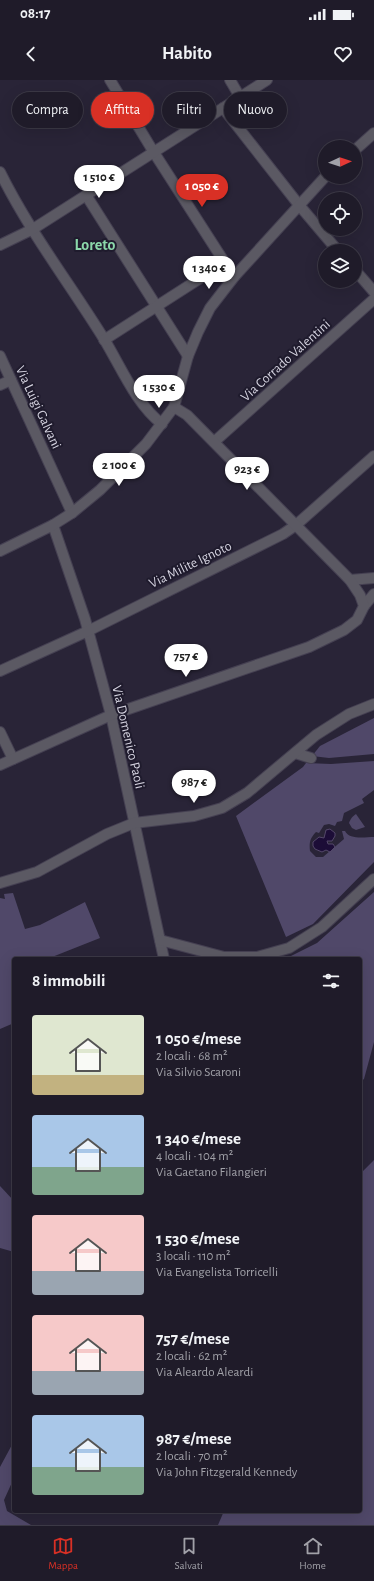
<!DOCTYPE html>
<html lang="it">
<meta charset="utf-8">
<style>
body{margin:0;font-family:"Alegreya Sans",sans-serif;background:#272431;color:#f1f3f6;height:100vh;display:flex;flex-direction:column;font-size:15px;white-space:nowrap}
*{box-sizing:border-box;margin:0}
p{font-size:13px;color:#a1a1a8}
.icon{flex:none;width:22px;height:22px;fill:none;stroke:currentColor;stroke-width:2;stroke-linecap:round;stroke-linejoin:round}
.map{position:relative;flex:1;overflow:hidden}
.drawer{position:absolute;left:12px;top:877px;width:350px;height:556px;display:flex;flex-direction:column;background:#1f1b29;border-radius:4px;box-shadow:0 4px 16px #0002,0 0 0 1px #3c3946}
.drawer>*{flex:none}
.hud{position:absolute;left:12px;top:12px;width:350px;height:36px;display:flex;gap:8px}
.needle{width:26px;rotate:87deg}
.controls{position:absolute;left:318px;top:60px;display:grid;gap:8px}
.controls a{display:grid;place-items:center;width:44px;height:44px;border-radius:50%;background:#1f1b29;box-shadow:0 4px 16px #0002,0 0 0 1px #3c3946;font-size:20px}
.price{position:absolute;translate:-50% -34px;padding:0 9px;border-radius:14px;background:#fff;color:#222;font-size:13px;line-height:26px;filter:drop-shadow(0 1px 2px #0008)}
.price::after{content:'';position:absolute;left:50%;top:24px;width:12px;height:9px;margin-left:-6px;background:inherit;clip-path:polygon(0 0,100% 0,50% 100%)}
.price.active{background:#d93025;color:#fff}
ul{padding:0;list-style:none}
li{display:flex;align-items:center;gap:12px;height:100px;padding:0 20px}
li span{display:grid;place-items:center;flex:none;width:112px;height:80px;border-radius:4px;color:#555}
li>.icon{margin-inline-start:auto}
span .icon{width:48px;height:48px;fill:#fffc;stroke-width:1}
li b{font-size:17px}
h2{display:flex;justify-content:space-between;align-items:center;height:48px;padding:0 20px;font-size:17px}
.pill{padding:0 14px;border-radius:18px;background:#1f1b29;box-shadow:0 4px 16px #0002,0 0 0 1px #3c3946;font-size:14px;line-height:36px}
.pill.active{background:#d93025;color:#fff}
.status{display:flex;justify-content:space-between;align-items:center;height:28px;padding:0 20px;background:#1f1b29;direction:ltr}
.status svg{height:11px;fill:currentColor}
header{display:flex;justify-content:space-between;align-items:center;height:52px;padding:0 20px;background:#1f1b29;font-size:18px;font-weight:600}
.dock{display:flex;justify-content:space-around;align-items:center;height:56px;border-top:1px solid #3c3946;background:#1f1b29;font-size:11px;color:#a1a1a8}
.dock a{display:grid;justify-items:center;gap:2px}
.dock .active{color:#d93025}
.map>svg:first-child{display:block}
.green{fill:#504869}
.water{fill:#1c0d37;stroke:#54486a}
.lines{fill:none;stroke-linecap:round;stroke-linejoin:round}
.minor-casing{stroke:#454052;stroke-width:12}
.minor{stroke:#5b5963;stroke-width:10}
.labels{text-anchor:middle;stroke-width:4;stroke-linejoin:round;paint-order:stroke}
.street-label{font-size:14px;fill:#d5d3e0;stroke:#1f1b2d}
.quarter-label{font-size:16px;font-weight:bold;fill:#8bd8aa;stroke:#1f1b2d}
</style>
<div class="status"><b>08:17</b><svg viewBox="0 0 49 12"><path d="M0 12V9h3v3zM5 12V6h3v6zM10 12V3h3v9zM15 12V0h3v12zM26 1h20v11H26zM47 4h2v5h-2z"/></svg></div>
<header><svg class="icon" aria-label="back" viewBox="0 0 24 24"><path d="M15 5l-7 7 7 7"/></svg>Habito<svg class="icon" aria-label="heart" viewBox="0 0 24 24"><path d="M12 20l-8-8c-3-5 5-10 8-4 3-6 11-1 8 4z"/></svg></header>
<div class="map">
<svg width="374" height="1445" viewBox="0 0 374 1445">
<rect width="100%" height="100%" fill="#292437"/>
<g class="green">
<polygon points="374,638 374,674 329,678 312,676 320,666"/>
<path d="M374 681V710L362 719 364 723 344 733 342 741 337 742 335 746 329 744 324 745 319 753 316 752C310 758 309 763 310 771L316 777H323L344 759 342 751H345C349 760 365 757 374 757V782L313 844 286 857 236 736 303 687 306 683 331 684Z"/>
<path d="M356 734 365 747 356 750 352 748 349 743C351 738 352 737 356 734Z"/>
<polygon points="374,812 374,962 364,999 360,1002 360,879 285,879 317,863"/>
<polygon points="13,813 25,849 40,845 85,822 100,858 47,879 14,879 14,943 0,949 0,818 5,819 4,814"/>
<polygon points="374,1080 374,1445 218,1445 224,1431 360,1431 360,1094"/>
<polygon points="0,1106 14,1121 14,1172 0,1168"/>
<polygon points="14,1361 14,1398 4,1420 7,1431 31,1445 0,1445 0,1387"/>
</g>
<polygon class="water" points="330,749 335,753 335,756 332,761 327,761 328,764 333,764 335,767 330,772 326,770 322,772 315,769 313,766 313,762 319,757 324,758 326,750"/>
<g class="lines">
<g class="minor-casing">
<g id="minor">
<polyline points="110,0 153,71 234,197"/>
<polyline points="230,0 240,17"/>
<polyline points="223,28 299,125 338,171"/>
<polyline points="355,70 374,53"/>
<path d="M0 92C29 151 70 204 104 259 121 287 136 324 162 344"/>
<polyline points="86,115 188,276"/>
<polyline points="0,165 33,149 267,0"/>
<polyline points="355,190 374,212"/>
<polyline points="104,260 224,183"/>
<polyline points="0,276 72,433"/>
<polyline points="0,305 11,300"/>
<polyline points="214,362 374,219"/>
<polyline points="53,445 85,539 111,635 164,879"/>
<polyline points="0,471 53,445 72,433 100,410 146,364 174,327 188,276 198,252 210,228 234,197 325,97"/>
<polyline points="350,500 374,498"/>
<polyline points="364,526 374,514"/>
<polyline points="0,591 88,551 283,454 296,445 374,376"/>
<polyline points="0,652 13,679"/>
<polyline points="295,673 311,678"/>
<polyline points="0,685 111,635 309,567 344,550 357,540 364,526 360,515 350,500 187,335 174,327"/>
<polyline points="0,803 37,792 107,754 134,743 194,736 222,728 247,713 316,655 349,634 374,624"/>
<polyline points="160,860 224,877 257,877 289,868 322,847 374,799"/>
</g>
</g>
<use href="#minor" class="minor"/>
</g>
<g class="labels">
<g class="street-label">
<text transform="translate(285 280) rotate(-42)" y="5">Via Corrado Valentini</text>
<text transform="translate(39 327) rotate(65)" y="5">Via Luigi Galvani</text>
<text transform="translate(190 484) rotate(-26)" y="5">Via Milite Ignoto</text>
<text transform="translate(129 657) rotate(77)" y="5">Via Domenico Paoli</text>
</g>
<g class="quarter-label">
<text x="95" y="170">Loreto</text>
</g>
</g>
</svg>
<div class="controls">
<a><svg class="needle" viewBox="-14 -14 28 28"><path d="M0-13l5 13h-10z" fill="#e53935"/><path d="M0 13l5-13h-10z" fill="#a1a1a8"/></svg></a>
<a><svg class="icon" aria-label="locate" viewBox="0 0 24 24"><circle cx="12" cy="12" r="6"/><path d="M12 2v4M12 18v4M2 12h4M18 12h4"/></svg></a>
<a><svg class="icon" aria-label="layers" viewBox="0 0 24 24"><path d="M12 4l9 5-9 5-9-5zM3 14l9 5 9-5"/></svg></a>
</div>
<b class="price" style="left:99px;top:119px">1 510 €</b>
<b class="price active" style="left:202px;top:128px">1 050 €</b>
<b class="price" style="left:209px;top:210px">1 340 €</b>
<b class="price" style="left:159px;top:329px">1 530 €</b>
<b class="price" style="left:119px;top:407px">2 100 €</b>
<b class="price" style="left:247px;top:411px">923 €</b>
<b class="price" style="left:186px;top:598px">757 €</b>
<b class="price" style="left:194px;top:724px">987 €</b>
<div class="hud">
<a class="pill">Compra</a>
<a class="pill active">Affitta</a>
<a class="pill">Filtri</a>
<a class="pill">Nuovo</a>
</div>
<section class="drawer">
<h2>8 immobili<svg class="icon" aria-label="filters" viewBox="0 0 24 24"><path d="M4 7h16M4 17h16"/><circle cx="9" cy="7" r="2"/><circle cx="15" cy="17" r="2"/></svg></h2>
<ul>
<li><span style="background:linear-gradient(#dfe7d0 75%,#c2b280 0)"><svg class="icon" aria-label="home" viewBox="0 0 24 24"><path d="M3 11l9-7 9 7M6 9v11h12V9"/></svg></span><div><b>1 050 €/mese</b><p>2 locali · 68 m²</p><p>Via Silvio Scaroni</p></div></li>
<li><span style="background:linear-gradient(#a9c7e8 65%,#7fa58c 0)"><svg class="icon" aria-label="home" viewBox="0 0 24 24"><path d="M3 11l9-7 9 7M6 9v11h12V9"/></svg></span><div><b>1 340 €/mese</b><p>4 locali · 104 m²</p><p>Via Gaetano Filangieri</p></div></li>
<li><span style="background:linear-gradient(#f6c9c9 70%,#9aa5b1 0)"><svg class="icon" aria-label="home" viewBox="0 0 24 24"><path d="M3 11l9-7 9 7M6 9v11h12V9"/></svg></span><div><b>1 530 €/mese</b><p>3 locali · 110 m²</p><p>Via Evangelista Torricelli</p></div></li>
<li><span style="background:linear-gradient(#f6c9c9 70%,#9aa5b1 0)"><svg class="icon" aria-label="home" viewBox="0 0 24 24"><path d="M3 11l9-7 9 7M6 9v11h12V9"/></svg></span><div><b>757 €/mese</b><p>2 locali · 62 m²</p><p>Via Aleardo Aleardi</p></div></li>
<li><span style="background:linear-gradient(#a9c7e8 65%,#7fa58c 0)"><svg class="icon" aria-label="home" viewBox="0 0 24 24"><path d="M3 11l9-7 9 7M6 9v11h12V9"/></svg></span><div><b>987 €/mese</b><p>2 locali · 70 m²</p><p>Via John Fitzgerald Kennedy</p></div></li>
</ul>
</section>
</div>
<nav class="dock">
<a class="active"><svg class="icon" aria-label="map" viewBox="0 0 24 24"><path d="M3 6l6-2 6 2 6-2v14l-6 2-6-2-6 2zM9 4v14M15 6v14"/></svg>Mappa</a>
<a><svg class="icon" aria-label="saved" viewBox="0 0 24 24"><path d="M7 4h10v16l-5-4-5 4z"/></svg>Salvati</a>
<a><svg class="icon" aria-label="home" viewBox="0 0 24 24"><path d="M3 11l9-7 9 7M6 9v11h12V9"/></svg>Home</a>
</nav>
